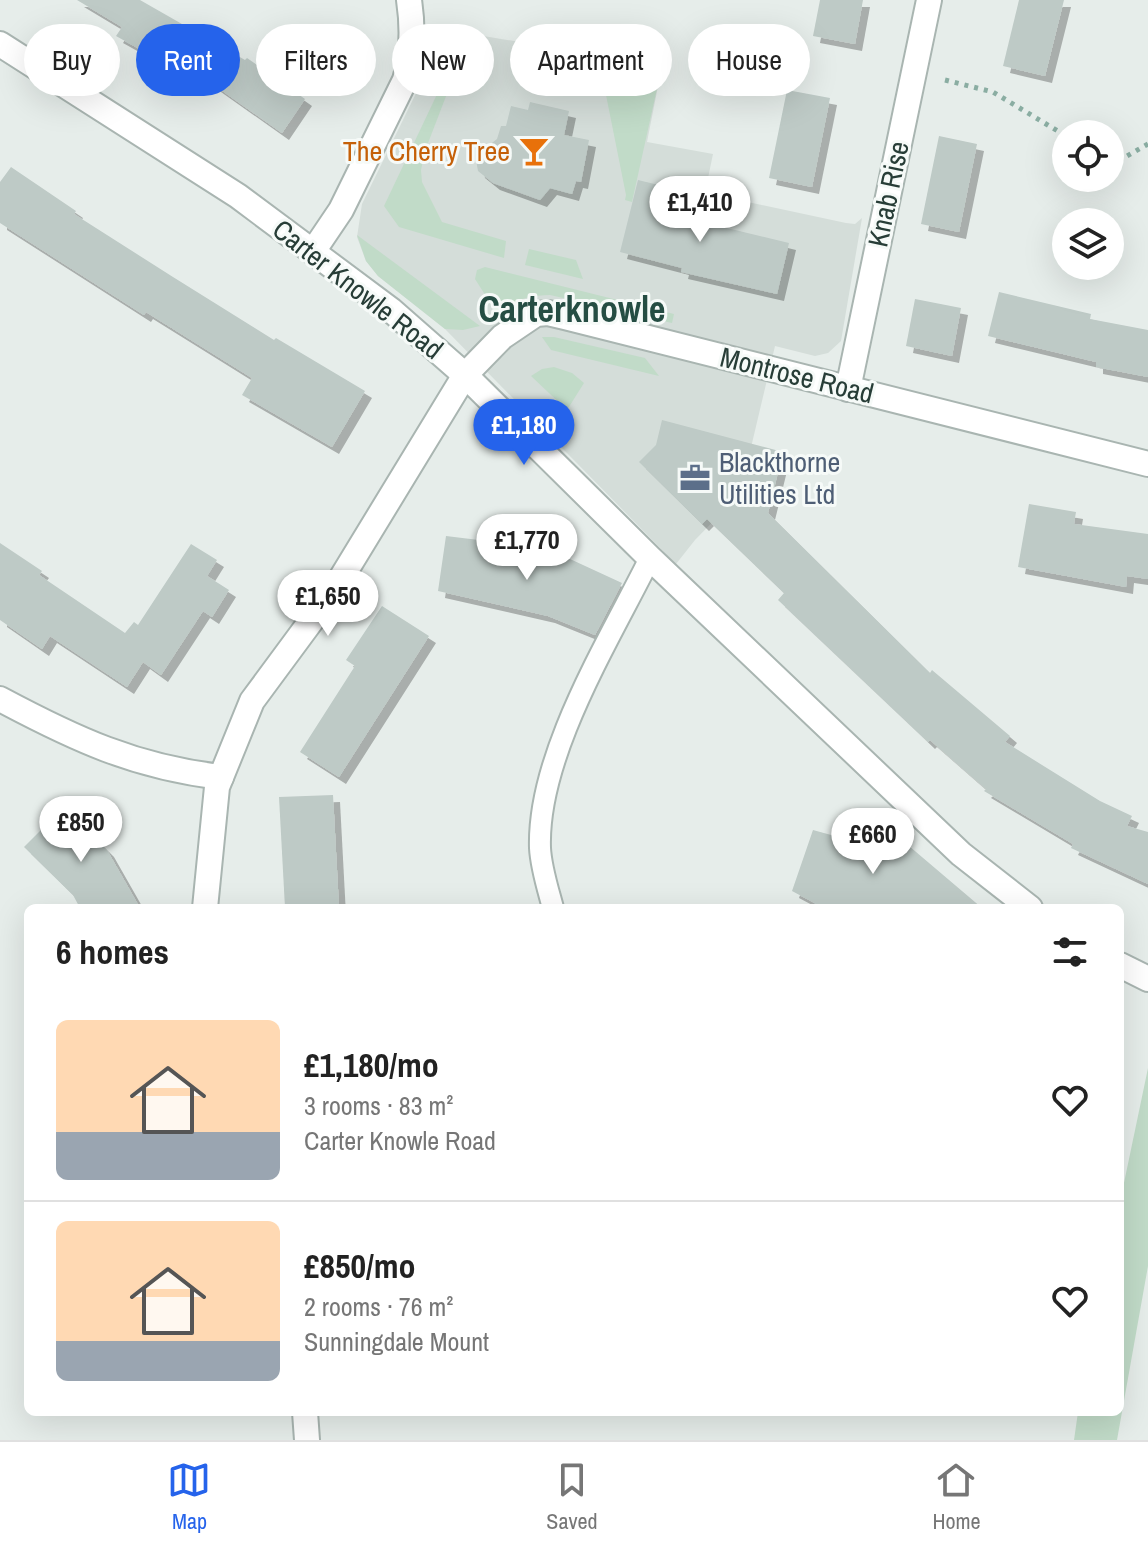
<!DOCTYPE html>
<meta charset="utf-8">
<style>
body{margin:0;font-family:"Archivo Narrow",sans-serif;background:#f2f2f2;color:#222;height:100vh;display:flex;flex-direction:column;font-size:30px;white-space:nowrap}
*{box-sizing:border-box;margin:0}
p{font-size:26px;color:#767676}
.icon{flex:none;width:44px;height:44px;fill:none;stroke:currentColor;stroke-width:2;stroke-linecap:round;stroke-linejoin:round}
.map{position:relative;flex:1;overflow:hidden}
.details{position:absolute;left:24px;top:904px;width:1100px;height:512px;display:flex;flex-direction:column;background:#fff;border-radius:12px;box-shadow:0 8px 32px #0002}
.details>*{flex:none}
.banner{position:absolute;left:24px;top:24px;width:1100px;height:72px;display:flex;gap:16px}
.tools{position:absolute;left:1052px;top:120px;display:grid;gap:16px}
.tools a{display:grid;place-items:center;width:72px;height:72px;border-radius:50%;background:#fff;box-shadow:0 8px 32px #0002;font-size:40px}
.price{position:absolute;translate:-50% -68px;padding:0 18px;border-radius:28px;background:#fff;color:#222;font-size:26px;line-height:52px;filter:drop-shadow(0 2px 4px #0008)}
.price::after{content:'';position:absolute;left:50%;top:48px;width:24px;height:18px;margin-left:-12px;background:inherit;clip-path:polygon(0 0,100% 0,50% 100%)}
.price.active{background:#2563eb;color:#fff}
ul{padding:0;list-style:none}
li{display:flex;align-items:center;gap:24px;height:200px;padding:0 32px}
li+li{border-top:2px solid #e0e0e0}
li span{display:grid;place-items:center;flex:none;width:224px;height:160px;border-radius:12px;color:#555}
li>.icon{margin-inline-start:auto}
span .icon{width:96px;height:96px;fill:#fffc;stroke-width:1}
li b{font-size:34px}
h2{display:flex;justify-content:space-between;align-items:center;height:96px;padding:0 32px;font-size:34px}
.pill{padding:0 28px;border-radius:36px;background:#fff;box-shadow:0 8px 32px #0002;font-size:28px;line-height:72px}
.pill.active{background:#2563eb;color:#fff}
.menu{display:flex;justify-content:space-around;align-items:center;height:112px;border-top:2px solid #e0e0e0;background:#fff;font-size:22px;color:#767676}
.menu a{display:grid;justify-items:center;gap:4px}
.menu .active{color:#2563eb}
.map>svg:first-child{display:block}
.built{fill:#d4ddd9}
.green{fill:#c1dbc8}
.building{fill:#becac6;filter:url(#shadow)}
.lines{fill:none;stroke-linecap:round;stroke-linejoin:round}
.service-casing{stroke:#a9b5b1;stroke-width:24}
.minor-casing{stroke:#a9b5b1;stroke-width:28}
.tertiary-casing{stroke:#a9b5b1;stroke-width:28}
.path{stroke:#8aada2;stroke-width:5;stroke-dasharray:4 6;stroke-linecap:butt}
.service{stroke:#fff;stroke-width:20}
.minor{stroke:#fff;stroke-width:24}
.tertiary{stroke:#fff;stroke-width:24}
.labels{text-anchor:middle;stroke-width:6;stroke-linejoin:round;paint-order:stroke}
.food-label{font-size:28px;fill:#c56008;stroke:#f6faf8;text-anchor:end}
.street-label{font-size:28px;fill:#273d37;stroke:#f6faf8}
.service-label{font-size:28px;fill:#4e5e75;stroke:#f6faf8;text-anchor:start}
.district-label{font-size:36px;font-weight:bold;fill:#254d43;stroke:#f6faf8}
</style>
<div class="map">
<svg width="1148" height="1440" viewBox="0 0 1148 1440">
<defs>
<filter id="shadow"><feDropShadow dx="7" dy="7" stdDeviation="0" flood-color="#0004"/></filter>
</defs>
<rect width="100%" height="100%" fill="#e6edea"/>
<polygon class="built" points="436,28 662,66 647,142 713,154 708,178 734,199 846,223 855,224 862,218 841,341 828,353 815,356 775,346 740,494 695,540 676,564 445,329 378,276 366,261 357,237 362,204 421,83"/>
<g class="green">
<polygon points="598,55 662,66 632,202 625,200 626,195"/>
<polygon points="440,88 448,91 425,151 421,170 422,182 442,222 506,241 504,258 399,227 384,206"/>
<polygon points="357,235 480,326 463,330 445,329 378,276 366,261"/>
<polygon points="529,249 576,260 583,279 525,265"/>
<path d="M485 267 674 314 672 323 550 295C529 295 513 301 496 312L475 279 477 270Z"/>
<polygon points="542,337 554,337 645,358 659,376 551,350"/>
<polygon points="554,367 572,373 584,383 567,410 531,376 542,369"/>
<polygon points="1148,1068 1148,1266 1117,1440 1074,1440 1078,1412 1120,1412 1120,1202"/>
</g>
<g class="building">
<polygon points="77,0 140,0 245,60 247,58 305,99 282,133 190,68 186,75 116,36 122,27"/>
<polygon points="820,0 863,0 855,44 813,36"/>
<polygon points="1019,0 1064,0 1045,76 1003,66"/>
<polygon points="787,90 830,98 812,187 769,178"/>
<polygon points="530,102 569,111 564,135 589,140 581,182 576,181 572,194 550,188 540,200 493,183 478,171 476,160 479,153 497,139 501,126 506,126 511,106 528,110"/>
<polygon points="939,136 977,144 959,232 921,224"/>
<polygon points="11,167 76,211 74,214 173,277 274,340 276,338 365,391 332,447 242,395 252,378 146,312 144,315 0,223 0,182"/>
<polygon points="638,180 675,189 669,214 789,243 777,294 681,272 682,268 620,252"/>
<polygon points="999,292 1091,314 1090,319 1148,330 1148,377 1096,367 1096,362 988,336"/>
<polygon points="915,299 961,308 952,356 906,346"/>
<polygon points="662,420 783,452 768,513 930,673 932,670 1010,736 1005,742 1100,801 1132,816 1127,826 1148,832 1148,884 1071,848 1073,844 984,791 986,789 930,740 928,742 778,600 784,593 707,519 702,524 639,462 656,445"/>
<polygon points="1029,504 1076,512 1074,524 1148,534 1148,579 1127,576 1126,587 1018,567"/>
<polygon points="446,536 495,542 570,559 622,583 595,635 548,616 438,591"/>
<polygon points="0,543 42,571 39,575 125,633 134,622 138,625 191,544 217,560 207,576 229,590 212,617 203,611 161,675 143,662 127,687 50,636 42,649 0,620"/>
<polygon points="382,606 429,636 339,777 300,752 355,666 346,660"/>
<polygon points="333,795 339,908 285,908 279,797"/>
<polygon points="64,807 107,850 140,908 80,908 73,895 24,847"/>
<polygon points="889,829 982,908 824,908 792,891 813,830 878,848"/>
</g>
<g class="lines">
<g class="service-casing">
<path id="service" d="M553 908C548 889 541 868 540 848 537 755 609 641 650 558"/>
</g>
<g class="minor-casing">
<g id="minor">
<path d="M314 250 341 210 405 80C413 53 413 27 409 0"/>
<polyline points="848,389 929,0"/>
<path d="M0 699C75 739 135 767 221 777"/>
<polyline points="205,908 217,787 252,701 334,590 465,375 502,337 536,314 548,313 565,317 1148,464"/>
<polyline points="305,1412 307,1440"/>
</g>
</g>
<g class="tertiary-casing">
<g id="tertiary">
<polyline points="0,44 238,196 391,310 465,375 650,558 961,854 1030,908"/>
<polyline points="1120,965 1148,979"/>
</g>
</g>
<g class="path">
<polyline points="945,80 993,92 1066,136"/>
<polyline points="1110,162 1113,164 1148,144"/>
</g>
<use href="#service" class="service"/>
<use href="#minor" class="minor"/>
<use href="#tertiary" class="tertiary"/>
</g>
<defs>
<g id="bar-bare" transform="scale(2.4)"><path d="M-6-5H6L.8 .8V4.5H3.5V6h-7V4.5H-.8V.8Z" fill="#e8710a" stroke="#f6faf8" stroke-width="2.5" paint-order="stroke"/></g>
<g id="office-bare" transform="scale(2.4)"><path d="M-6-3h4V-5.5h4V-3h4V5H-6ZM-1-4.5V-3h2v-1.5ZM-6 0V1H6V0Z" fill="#5c6f8a" stroke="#f6faf8" stroke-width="2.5" paint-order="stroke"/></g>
</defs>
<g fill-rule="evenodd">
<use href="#bar-bare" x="534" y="151"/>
<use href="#office-bare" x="695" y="478"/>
</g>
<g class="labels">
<g class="food-label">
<text x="510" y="161">The Cherry Tree</text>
</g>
<g class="street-label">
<text transform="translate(888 194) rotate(-78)" y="10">Knab Rise</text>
<text transform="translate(358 289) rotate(38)" y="10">Carter Knowle Road</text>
<text transform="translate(797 375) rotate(14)" y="10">Montrose Road</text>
</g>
<g class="service-label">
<text x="719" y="472">Blackthorne<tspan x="719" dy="32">Utilities Ltd</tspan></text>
</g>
<g class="district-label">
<text x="572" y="322">Carterknowle</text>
</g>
</g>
</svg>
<div class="tools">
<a><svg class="icon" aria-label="locate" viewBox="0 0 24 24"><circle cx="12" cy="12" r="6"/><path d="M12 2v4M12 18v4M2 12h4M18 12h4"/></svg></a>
<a><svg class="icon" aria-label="layers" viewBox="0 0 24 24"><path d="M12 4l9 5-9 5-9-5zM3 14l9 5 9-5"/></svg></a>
</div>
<b class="price" style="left:700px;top:244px">£1,410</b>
<b class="price active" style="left:524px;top:467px">£1,180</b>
<b class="price" style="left:527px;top:582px">£1,770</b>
<b class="price" style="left:328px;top:638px">£1,650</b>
<b class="price" style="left:81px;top:864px">£850</b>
<b class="price" style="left:873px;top:876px">£660</b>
<div class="banner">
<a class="pill">Buy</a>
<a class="pill active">Rent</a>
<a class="pill">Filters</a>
<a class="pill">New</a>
<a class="pill">Apartment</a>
<a class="pill">House</a>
</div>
<section class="details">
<h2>6 homes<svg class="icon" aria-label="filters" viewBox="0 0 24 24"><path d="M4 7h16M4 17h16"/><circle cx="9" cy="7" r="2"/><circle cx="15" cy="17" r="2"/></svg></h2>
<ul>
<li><span style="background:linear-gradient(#ffd9b3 70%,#9aa5b1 0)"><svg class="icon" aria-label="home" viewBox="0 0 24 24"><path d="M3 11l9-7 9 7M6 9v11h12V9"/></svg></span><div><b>£1,180/mo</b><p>3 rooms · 83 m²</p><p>Carter Knowle Road</p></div><svg class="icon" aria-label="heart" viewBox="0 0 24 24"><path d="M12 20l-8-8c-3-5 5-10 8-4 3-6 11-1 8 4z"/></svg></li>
<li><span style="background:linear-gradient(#ffd9b3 75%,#9aa5b1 0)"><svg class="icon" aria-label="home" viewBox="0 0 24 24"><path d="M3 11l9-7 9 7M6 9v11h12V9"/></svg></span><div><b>£850/mo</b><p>2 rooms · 76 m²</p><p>Sunningdale Mount</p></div><svg class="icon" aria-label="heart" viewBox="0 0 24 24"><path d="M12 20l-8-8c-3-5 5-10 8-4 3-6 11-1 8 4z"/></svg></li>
</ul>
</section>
</div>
<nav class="menu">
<a class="active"><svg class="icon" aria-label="map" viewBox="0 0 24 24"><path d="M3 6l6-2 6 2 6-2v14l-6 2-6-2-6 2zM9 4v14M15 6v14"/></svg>Map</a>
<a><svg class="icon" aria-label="saved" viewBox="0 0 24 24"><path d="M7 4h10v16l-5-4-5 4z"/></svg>Saved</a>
<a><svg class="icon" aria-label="home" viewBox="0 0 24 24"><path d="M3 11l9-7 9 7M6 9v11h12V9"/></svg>Home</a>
</nav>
